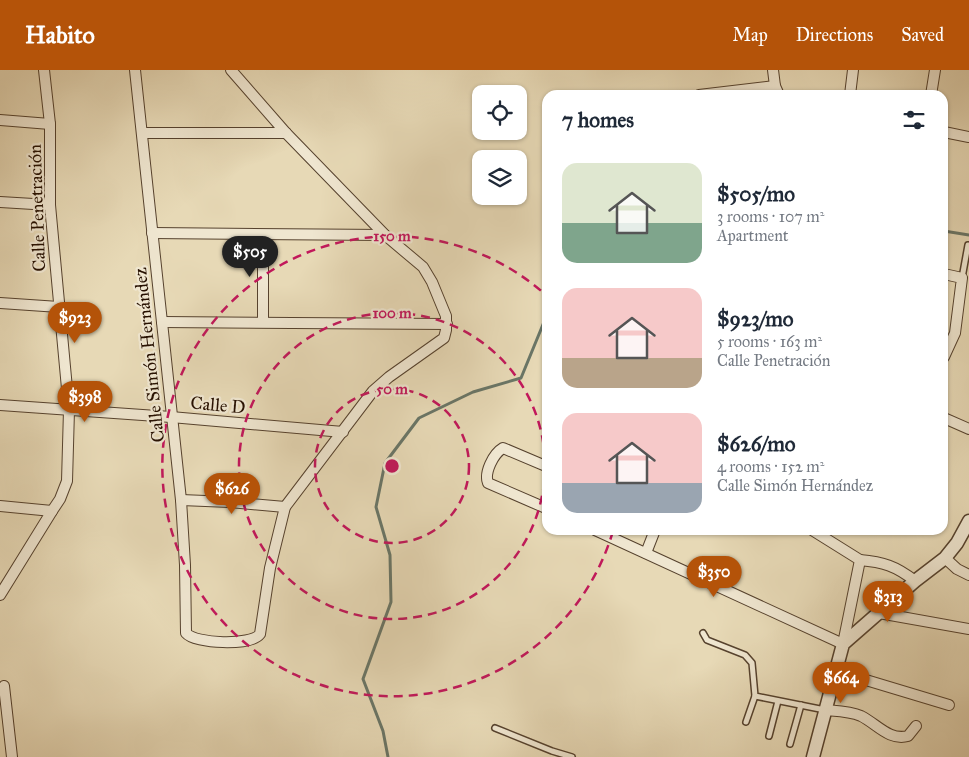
<!DOCTYPE html>
<meta charset="utf-8">
<style>
body{margin:0;font-family:"IM FELL Great Primer",serif;background:#f6f6f7;color:#1f2937;height:100vh;display:flex;flex-direction:column;font-size:19px;white-space:nowrap}
*{box-sizing:border-box;margin:0}
p{font-size:16px;color:#747a83}
.icon{flex:none;width:28px;height:28px;fill:none;stroke:currentColor;stroke-width:2;stroke-linecap:round;stroke-linejoin:round}
.map{position:relative;flex:1;overflow:hidden}
.side{position:absolute;left:542px;top:20px;width:406px;height:445px;display:flex;flex-direction:column;background:#fff;border-radius:15px;box-shadow:0 1px 4px #0004}
.side>*{flex:none}
.tools{position:absolute;left:472px;top:15px;display:grid;gap:10px}
.tools a{display:grid;place-items:center;width:55px;height:55px;border-radius:10px;background:#fff;box-shadow:0 1px 4px #0004;font-size:25px}
.price{position:absolute;translate:-50% -42px;padding:0 11px;border-radius:18px;background:#b45309;color:#fff;font-size:16px;line-height:32px;filter:drop-shadow(0 1px 2px #0008)}
.price::after{content:'';position:absolute;left:50%;top:30px;width:15px;height:11px;margin-left:-8px;background:inherit;clip-path:polygon(0 0,100% 0,50% 100%)}
.price.on{background:#222;color:#fff}
ul{padding:0;list-style:none}
li{display:flex;align-items:center;gap:15px;height:125px;padding:0 20px}
li span{display:grid;place-items:center;flex:none;width:140px;height:100px;border-radius:15px;color:#555}
li>.icon{margin-inline-start:auto}
span .icon{width:60px;height:60px;fill:#fffc;stroke-width:1}
li b{font-size:21px}
h2{display:flex;justify-content:space-between;align-items:center;height:60px;padding:0 20px;font-size:21px}
header{display:flex;align-items:center;gap:30px;box-sizing:border-box;height:70px;padding:0 25px;background:#b45309;color:#fff}
header strong{font-size:24px}
nav{display:flex;gap:28px;margin-inline-start:auto;font-size:18px}
.map>svg:first-child{display:block}
.lines{fill:none;stroke-linecap:round;stroke-linejoin:round}
.stream{stroke:#6a7667;stroke-width:3}
.service-casing{stroke:#56422e;stroke-width:8}
.minor-casing{stroke:#56422e;stroke-width:12}
.tertiary-casing{stroke:#56422e;stroke-width:15}
.service{stroke:#efe6d0;stroke-width:5}
.minor{stroke:#efe6d0;stroke-width:10}
.tertiary{stroke:#efe6d0;stroke-width:12}
.ring{fill:none;stroke:#c2185b;stroke-width:2.5;stroke-dasharray:9 6}
.labels{text-anchor:middle;stroke-width:4.5;stroke-linejoin:round;paint-order:stroke}
.street-label{font-size:18px;fill:#261000;stroke:#efe6d0}
.centre{fill:#c2185b;stroke:#efe6d0;stroke-width:2.5}
.ring-label{font-size:15px;text-anchor:middle;font-weight:bold;fill:#c2185b;stroke:#efe6d0;stroke-width:4.5;stroke-linejoin:round;paint-order:stroke}
</style>
<header>
<strong>Habito</strong>
<nav><a>Map</a><a>Directions</a><a>Saved</a></nav>
</header>
<div class="map">
<svg width="969" height="687" viewBox="0 0 969 687">
<rect width="100%" height="100%" fill="#e7d9b6"/>
<filter id="stains"><feTurbulence type="fractalNoise" baseFrequency=".004" numOctaves="4"/><feColorMatrix values="0 0 0 0 .2 0 0 0 0 .09 0 0 0 0 .02 0 0 0 .5 -.17"/></filter>
<radialGradient id="worn" r=".72"><stop offset=".6" stop-color="#630" stop-opacity="0"/><stop offset="1" stop-color="#630" stop-opacity=".3"/></radialGradient>
<g class="lines">
<g class="stream">
<polyline points="944,161 969,165"/>
<polyline points="388,687 383,661 363,609 391,532 390,485 376,437 385,393 419,348 473,322 521,308 544,252 546,176 548,173"/>
</g>
<g class="service-casing">
<g id="service">
<polyline points="962,208 968,175"/>
<polyline points="703,563 707,570 745,585 752,593 755,626 825,640"/>
<polyline points="746,652 755,626"/>
<polyline points="495,658 552,681 572,687"/>
<polyline points="769,666 778,631"/>
<polyline points="790,674 801,635"/>
</g>
</g>
<g class="minor-casing">
<g id="minor">
<path d="M135 0 181 430 185 495 186 563C195 574 251 576 260 564L270 498 285 437 373 321 389 307 444 268 446 260V246L432 212 423 197 385 165 286 63 231 0"/>
<polyline points="773,0 775,16 779,25"/>
<polyline points="699,25 775,16"/>
<polyline points="850,25 853,0"/>
<polyline points="931,25 935,0"/>
<polyline points="0,50 50,54"/>
<polyline points="944,62 969,67"/>
<polyline points="143,63 286,63"/>
<polyline points="0,132 50,135"/>
<polyline points="152,163 385,165"/>
<polyline points="944,204 962,208 955,263 944,287"/>
<polyline points="0,233 59,237"/>
<polyline points="162,252 447,254"/>
<polyline points="263,252 263,165"/>
<polyline points="0,335 171,347 343,362"/>
<polyline points="944,348 969,359"/>
<path d="M548 397 503 378C493 384 484 403 488 413L548 439"/>
<polyline points="181,430 230,432 285,437"/>
<polyline points="0,436 52,441"/>
<polyline points="595,460 843,574 860,490 812,460"/>
<polyline points="646,483 655,460"/>
<polyline points="945,488 957,499 969,505"/>
<path d="M860 490C883 492 896 496 915 511"/>
<polyline points="0,525 52,441 60,429 67,411 69,340 50,135 50,54 44,0"/>
<polyline points="879,543 969,559"/>
<polyline points="836,601 949,635"/>
<polyline points="4,616 12,687"/>
<path d="M825 640C837 641 850 641 861 646 877 654 889 671 908 666L916 656"/>
</g>
</g>
<g class="tertiary-casing">
<polyline id="tertiary" points="813,687 843,574 915,511 945,488 957,473 969,451"/>
</g>
<use href="#service" class="service"/>
<use href="#minor" class="minor"/>
<use href="#tertiary" class="tertiary"/>
</g>
<g class="ring">
<circle cx="392" cy="396" r="77"/>
<circle cx="392" cy="396" r="153"/>
<path d="M613 461A230 230 0 1 1 547 226"/>
</g>
<g class="labels">
<g class="street-label">
<text transform="translate(37 138) rotate(-92)" y="6">Calle Penetración</text>
<text transform="translate(149 285) rotate(-96)" y="6">Calle Simón Hernández</text>
<text transform="translate(218 335) rotate(5)" y="6">Calle D</text>
</g>
</g>
<circle cx="392" cy="396" r="8" class="centre"/>
<g class="ring-label">
<text x="392" y="171">150 m</text>
<text x="392" y="248">100 m</text>
<text x="392" y="324">50 m</text>
</g>
<rect width="100%" height="100%" filter="url(#stains)"/>
<rect width="100%" height="100%" fill="url(#worn)"/>
</svg>
<div class="tools">
<a><svg class="icon" aria-label="locate" viewBox="0 0 24 24"><circle cx="12" cy="12" r="6"/><path d="M12 2v4M12 18v4M2 12h4M18 12h4"/></svg></a>
<a><svg class="icon" aria-label="layers" viewBox="0 0 24 24"><path d="M12 4l9 5-9 5-9-5zM3 14l9 5 9-5"/></svg></a>
</div>
<b class="price on" style="left:250px;top:208px">$505</b>
<b class="price" style="left:75px;top:274px">$923</b>
<b class="price" style="left:85px;top:353px">$398</b>
<b class="price" style="left:232px;top:445px">$626</b>
<b class="price" style="left:714px;top:528px">$350</b>
<b class="price" style="left:888px;top:553px">$313</b>
<b class="price" style="left:841px;top:634px">$664</b>
<section class="side">
<h2>7 homes<svg class="icon" aria-label="filters" viewBox="0 0 24 24"><path d="M4 7h16M4 17h16"/><circle cx="9" cy="7" r="2"/><circle cx="15" cy="17" r="2"/></svg></h2>
<ul>
<li><span style="background:linear-gradient(#dfe7d0 60%,#7fa58c 0)"><svg class="icon" aria-label="home" viewBox="0 0 24 24"><path d="M3 11l9-7 9 7M6 9v11h12V9"/></svg></span><div><b>$505/mo</b><p>3 rooms · 107 m²</p><p>Apartment</p></div></li>
<li><span style="background:linear-gradient(#f6c9c9 70%,#b9a48a 0)"><svg class="icon" aria-label="home" viewBox="0 0 24 24"><path d="M3 11l9-7 9 7M6 9v11h12V9"/></svg></span><div><b>$923/mo</b><p>5 rooms · 163 m²</p><p>Calle Penetración</p></div></li>
<li><span style="background:linear-gradient(#f6c9c9 70%,#9aa5b1 0)"><svg class="icon" aria-label="home" viewBox="0 0 24 24"><path d="M3 11l9-7 9 7M6 9v11h12V9"/></svg></span><div><b>$626/mo</b><p>4 rooms · 152 m²</p><p>Calle Simón Hernández</p></div></li>
</ul>
</section>
</div>
